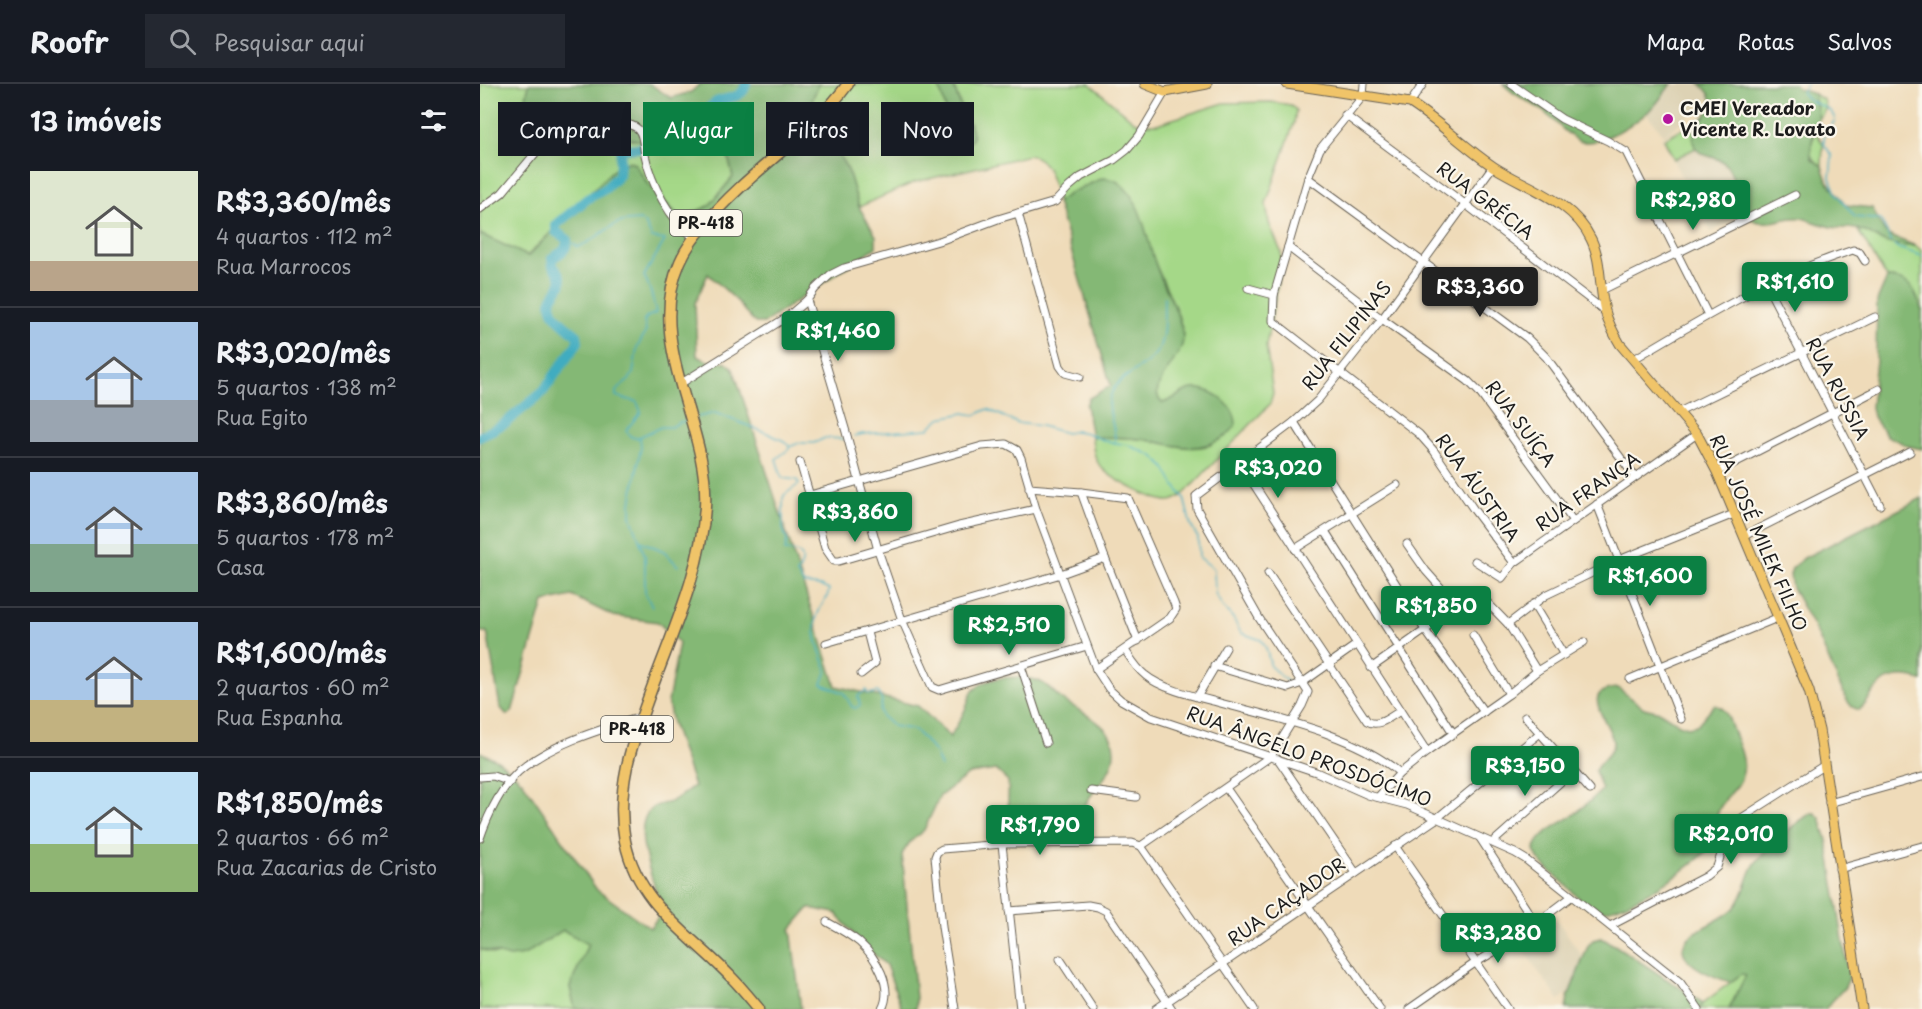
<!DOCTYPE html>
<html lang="pt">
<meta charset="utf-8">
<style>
body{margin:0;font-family:"Playpen Sans",sans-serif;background:#242831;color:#f1f3f6;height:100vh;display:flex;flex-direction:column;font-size:22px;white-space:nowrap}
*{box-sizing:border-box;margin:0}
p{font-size:20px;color:#9ea1a6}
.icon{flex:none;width:33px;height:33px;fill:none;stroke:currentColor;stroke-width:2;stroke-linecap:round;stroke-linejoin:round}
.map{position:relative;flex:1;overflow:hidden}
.panel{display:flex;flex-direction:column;background:#171b24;width:480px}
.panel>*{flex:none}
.guide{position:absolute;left:18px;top:18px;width:570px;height:54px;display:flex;gap:12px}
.price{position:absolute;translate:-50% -51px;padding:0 14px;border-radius:6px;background:#0b8043;color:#fff;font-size:20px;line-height:39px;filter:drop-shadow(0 2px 3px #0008)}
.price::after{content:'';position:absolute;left:50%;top:36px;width:18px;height:14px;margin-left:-9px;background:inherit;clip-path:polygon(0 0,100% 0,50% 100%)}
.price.current{background:#222;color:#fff}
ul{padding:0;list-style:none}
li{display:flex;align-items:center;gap:18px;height:150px;padding:0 30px}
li+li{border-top:2px solid #363941}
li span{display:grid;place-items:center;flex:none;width:168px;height:120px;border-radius:0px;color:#555}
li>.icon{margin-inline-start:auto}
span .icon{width:72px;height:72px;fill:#fffc;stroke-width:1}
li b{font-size:26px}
h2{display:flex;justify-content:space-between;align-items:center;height:72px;padding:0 30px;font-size:26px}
.tag{padding:0 21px;border-radius:0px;background:#171b24;box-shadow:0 6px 24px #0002;font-size:21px;line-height:54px}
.tag.current{background:#0b8043;color:#fff}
header{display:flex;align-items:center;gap:36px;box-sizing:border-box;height:84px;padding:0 30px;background:#171b24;border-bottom:2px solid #363941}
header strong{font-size:28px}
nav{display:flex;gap:33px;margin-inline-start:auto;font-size:21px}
.search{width:420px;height:54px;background:#242831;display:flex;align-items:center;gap:15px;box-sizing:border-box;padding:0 21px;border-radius:0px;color:#9ea1a6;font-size:22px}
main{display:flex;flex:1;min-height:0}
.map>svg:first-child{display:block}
.built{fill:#ddd2b4}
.green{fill:#a5d888;stroke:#607a52;stroke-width:1.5}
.forest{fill:#84b874;stroke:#506a48;stroke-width:1.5}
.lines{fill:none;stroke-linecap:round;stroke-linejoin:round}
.stream{stroke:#41acc0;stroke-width:1.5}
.river{stroke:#41acc0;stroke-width:10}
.minor-casing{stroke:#665f53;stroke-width:9}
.major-casing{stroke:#665f53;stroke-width:11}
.highway-casing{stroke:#665f53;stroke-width:13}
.minor{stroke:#fff;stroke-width:7}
.major{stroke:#f0c469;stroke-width:9}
.highway{stroke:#f0c469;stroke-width:10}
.poi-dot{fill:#b5179e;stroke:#fbf7ec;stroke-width:2}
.labels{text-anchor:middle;stroke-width:4.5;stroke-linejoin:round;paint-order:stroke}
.shield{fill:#fbf7ec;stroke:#5f5e5a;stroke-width:1.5}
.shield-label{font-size:16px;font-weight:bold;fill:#1c1c1c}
.poi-label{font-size:18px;font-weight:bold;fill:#1c1c1c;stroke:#fbf7ec;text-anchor:start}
.street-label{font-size:18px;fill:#1c1c1c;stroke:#fbf7ec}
</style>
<header>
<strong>Roofr</strong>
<div class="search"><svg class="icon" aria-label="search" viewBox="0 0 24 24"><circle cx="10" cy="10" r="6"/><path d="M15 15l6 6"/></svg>Pesquisar aqui</div>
<nav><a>Mapa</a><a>Rotas</a><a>Salvos</a></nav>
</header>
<main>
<section class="panel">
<h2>13 imóveis<svg class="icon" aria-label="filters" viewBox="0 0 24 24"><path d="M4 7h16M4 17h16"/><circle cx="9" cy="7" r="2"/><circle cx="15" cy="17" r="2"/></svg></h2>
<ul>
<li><span style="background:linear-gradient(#dfe7d0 75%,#b9a48a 0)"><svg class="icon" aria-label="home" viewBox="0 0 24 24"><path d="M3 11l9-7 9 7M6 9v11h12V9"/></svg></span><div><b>R$3,360/mês</b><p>4 quartos · 112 m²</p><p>Rua Marrocos</p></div></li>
<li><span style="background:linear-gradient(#a9c7e8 65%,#9aa5b1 0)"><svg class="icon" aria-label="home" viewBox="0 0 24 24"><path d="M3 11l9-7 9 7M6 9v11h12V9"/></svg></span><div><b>R$3,020/mês</b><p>5 quartos · 138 m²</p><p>Rua Egito</p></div></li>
<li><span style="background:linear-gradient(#a9c7e8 60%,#7fa58c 0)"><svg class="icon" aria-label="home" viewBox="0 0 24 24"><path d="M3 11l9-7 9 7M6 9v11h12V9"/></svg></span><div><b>R$3,860/mês</b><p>5 quartos · 178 m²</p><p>Casa</p></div></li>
<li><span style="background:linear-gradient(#a9c7e8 65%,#c2b280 0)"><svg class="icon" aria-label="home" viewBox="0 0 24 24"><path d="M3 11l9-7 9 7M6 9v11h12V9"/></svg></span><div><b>R$1,600/mês</b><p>2 quartos · 60 m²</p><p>Rua Espanha</p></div></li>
<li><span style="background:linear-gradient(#bfe0f5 60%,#8fb573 0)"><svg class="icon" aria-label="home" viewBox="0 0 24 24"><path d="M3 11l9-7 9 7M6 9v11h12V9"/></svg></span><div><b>R$1,850/mês</b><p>2 quartos · 66 m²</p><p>Rua Zacarias de Cristo</p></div></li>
</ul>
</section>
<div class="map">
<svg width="1442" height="925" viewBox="0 0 1442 925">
<rect width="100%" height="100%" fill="#fbf7ec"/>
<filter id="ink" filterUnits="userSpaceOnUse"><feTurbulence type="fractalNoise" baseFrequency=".0167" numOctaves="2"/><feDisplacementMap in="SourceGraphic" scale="12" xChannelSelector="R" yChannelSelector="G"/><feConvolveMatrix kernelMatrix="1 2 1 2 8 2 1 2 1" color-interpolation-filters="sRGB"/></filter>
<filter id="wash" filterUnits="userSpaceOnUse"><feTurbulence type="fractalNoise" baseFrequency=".008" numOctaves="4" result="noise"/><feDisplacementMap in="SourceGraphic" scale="24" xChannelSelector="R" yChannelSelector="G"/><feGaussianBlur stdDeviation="1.35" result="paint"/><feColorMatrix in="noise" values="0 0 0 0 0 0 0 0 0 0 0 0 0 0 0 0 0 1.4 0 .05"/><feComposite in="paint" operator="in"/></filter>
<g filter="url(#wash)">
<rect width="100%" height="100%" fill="#efdbb9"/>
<g class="built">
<polygon points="1181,0 1226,0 1234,11 1185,51 1225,30 1275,125 1231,148 1181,54 1184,51 1158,19"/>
<polygon points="1076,835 1114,888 1079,916 1041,863"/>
</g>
<g class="green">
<polygon points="0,0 49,0 43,36 65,61 85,49 101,44 171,59 213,46 246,64 253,93 229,122 201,134 168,101 161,88 141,79 47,172 0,150"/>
<path d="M339 0H457C468 20 465 42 482 58L490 40 479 18 473 0H610L654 37 663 40H677L744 19 791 18 811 21 816 26 814 39 786 120 789 139 801 168V184L786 262 793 309 790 320 706 408C701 412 696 417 689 417 676 418 631 395 622 384 614 376 613 364 612 353 628 354 644 353 660 355 685 358 707 368 731 361L746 319C736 312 721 303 709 306 699 309 692 317 682 319 664 303 702 271 703 253 703 231 679 193 672 171 668 160 666 145 661 135 655 124 633 104 623 94L592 108 577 118C573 101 570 75 550 71L435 98 379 123 368 86 343 45 331 18Z"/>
<polygon points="1334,10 1344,16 1346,24 1339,35"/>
<polygon points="1209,41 1220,62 1194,75 1184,55"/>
<path d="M1336 48 1343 60 1342 82C1325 70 1329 65 1336 48Z"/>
<path d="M1377 145 1417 161 1436 162 1442 167V227C1436 207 1429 194 1407 194Z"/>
<polygon points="83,846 108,860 90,903 95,925 0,925 0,865 14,870 43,871"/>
<polygon points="1263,889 1266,891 1249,925 1220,925 1223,919"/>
</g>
<g class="forest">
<path d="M49 0H170L191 14 211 8 220 0H339L331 18 343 45 368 86 379 123 396 152V163L284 239H276L271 235 256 216 228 190 215 219 217 272 232 279 245 278 252 283 255 290 356 602 438 622 470 653C476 643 483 632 487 621 489 615 490 609 495 605 508 592 539 591 556 596 566 599 571 606 578 612 599 630 641 640 633 676 629 693 615 703 607 718 602 727 599 739 591 745 582 752 543 759 535 750 523 738 530 713 528 697L516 686 489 690 460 712 444 746 430 758 422 770 436 914V925H422L406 881 381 859 356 829 329 824 311 845 321 925H95L90 903 108 860 83 846 44 871 30 873 0 865V668L19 677 42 697 117 806 170 844 182 828C178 804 147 744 172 724 178 720 183 720 190 718 198 715 206 707 214 702L192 639 188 618 199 559 178 538 133 532 92 512 64 518 32 628 27 631 20 623 7 548H0V150L48 172 136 83 150 77 155 80 168 101 201 134 229 122 253 93 246 64 213 46 171 59 101 44 85 49 65 61 54 64C52 62 48 61 46 58 37 47 46 14 49 0Z"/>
<path d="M457 0H473L479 18 493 50V54L489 59H482C465 42 468 20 457 0Z"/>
<path d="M1023 0H1192C1185 6 1181 15 1174 22 1161 36 1116 66 1097 56 1084 49 1076 37 1065 29 1052 18 1035 13 1023 0Z"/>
<path d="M1220 0H1315L1317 4 1334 10 1339 35C1335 43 1328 66 1332 75L1342 82 1347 97 1366 121 1392 124 1404 147 1410 152 1436 162C1427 162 1417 162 1408 159 1399 157 1392 150 1383 147 1374 143 1362 145 1352 143 1341 141 1331 136 1321 134 1301 132 1280 148 1264 129 1252 115 1258 91 1244 79 1235 70 1215 75 1213 56 1212 34 1250 24 1220 0Z"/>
<path d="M623 94C632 95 638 96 644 103 664 123 667 159 677 184 685 206 701 229 703 254 704 274 664 303 682 319 692 317 698 310 708 306 727 300 754 319 756 339 753 347 749 351 741 355 711 372 689 358 659 355 643 353 627 353 612 353L606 321 609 314 631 302 577 118 592 108Z"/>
<path d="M1407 194C1431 194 1435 206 1442 227V365L1428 362 1407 352 1393 333 1391 323 1396 276 1397 217Z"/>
<path d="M1442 414V597C1425 590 1405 591 1394 607 1389 614 1386 621 1379 626L1372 623 1366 615 1337 549 1312 504 1310 491 1312 484 1324 474Z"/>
<path d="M1138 604 1164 624 1180 628 1199 640 1208 643 1217 641 1234 621C1246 622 1249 635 1252 644 1257 658 1266 673 1263 688 1261 704 1245 711 1239 726 1234 737 1237 750 1231 761 1219 781 1137 833 1115 826 1104 822 1095 810 1087 802 1075 790 1060 782 1054 766 1060 748 1077 742 1092 732 1103 724 1112 715 1122 706L1115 687C1119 677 1133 670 1133 659 1134 642 1094 606 1138 604Z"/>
<path d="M1332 729H1335L1340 734 1347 756 1369 894 1365 903 1345 925H1249L1266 891 1262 890 1250 898C1237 894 1204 882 1203 865 1203 847 1245 837 1255 823 1264 812 1266 798 1272 785 1279 770 1317 737 1332 729Z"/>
<polygon points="1121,854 1136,862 1223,919 1220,925 1086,925 1088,913 1108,862 1113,856"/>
</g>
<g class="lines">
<g class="stream">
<path d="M1326 0 1322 9C1331 23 1350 18 1355 36L1344 53V60L1352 72 1350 94 1356 109 1375 133 1401 136 1412 159 1418 164 1442 172"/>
<path d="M87 155 98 163C112 158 123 147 136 140 143 136 153 137 160 136L165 140 172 154 185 156 164 192C171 203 173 216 176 229L167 233 164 237 166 247 157 264 153 289 149 296 136 307V312L157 318 161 328 146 346 151 353 157 354 181 343H191L200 338H206"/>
<polyline points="218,333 235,329 287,349 304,357 309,362"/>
<polyline points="374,352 383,350 448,345 460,334 484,329 495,331 508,325 537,339 561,342 586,349 596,347 607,349 625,357 648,361 673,372 685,384 695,402 704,414 711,442 718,454 719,473 734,485 735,509 742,522 753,534 761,549 781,556 786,564 791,583 809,599"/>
<polyline points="160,353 161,363 151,419 151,432 165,472 165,508 172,523"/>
<path d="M366 355 345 354 334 359H319L309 363V365L296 375 302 394 317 396 319 400 304 411 303 415V445L307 456 305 467C325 467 326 475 317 490L324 500 340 502 349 506C348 514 342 519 339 527 329 548 340 566 347 586L342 600 364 609 372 623 376 624 380 621 378 612 386 606 388 610 398 608 402 617 400 627 402 632 413 642 435 646 455 668 461 683"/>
<path d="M635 358C636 344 626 325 630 313 638 288 668 286 679 264 686 249 683 229 684 213"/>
<polyline points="160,457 184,467 198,482"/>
</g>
<g class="river">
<path d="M169 61C173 57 178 53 184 50 194 45 205 44 215 38 222 33 228 23 236 18 246 13 264 15 266 0"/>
<path d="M0 353 25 339 62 309 98 258 97 251C88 243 75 235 72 224 66 206 94 205 73 182L72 174C81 169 87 167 87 155L76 148V141L107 115 125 105 139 91 141 65 161 64"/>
</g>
</g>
</g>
<g filter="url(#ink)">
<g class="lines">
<g class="minor-casing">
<g id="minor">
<polyline points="884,0 883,12 840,65 828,94 794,211 793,237 939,350 954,367 994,426 1034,479"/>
<polyline points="1031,0 1082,35 1128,57 1146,68 1228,231"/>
<polyline points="930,19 943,0"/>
<polyline points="865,31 985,120 1125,227"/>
<polyline points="828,94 1047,254 1066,273 1155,393"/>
<path d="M0 125 22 109 73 48C87 36 99 37 117 38 128 39 149 37 158 45 164 51 163 63 165 71 171 100 190 137 214 153"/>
<polyline points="538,129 580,282 585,289 600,293"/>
<polyline points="808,163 902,235 988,297 999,308 1093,437"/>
<polyline points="1287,202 1400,421"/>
<polyline points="768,204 794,211"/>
<polyline points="1122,206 1315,111"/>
<polyline points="327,216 366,348 398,466 422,536 452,603 459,606 607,562"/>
<path d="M1154 275C1224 233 1295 191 1373 166L1380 169 1385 177"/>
<polyline points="200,300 307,233 327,216 335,205 350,191 364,184 462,156 518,135 575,118 589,103 601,93 634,76 647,66 659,52 685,8"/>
<polyline points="1199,328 1395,233"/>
<polyline points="814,338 945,546 1004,628"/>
<polyline points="320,378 345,464 354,477 359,477 479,442 556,425"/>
<polyline points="760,379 947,668"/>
<polyline points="1237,388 1399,305"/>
<polyline points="549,404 601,408 648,414 694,519 696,525 690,534 616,585"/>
<polyline points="601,408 625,474 658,557"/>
<polyline points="330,411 502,362 526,360 537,366 541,374 556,425 616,585 629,605 641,616 671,633 836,688 888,711 927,721 1035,769 1045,775 1200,898 1219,925"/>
<polyline points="1117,420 1201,635"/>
<polyline points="845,447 973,649"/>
<polyline points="1264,452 1430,368"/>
<polyline points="927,460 946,487 978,523"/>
<polyline points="815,465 917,401"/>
<polyline points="995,477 1022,494 1034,479 1217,350"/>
<path d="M788 489 887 637C898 644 910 633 920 627"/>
<polyline points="1053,520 1084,571"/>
<polyline points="1028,540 1066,511 1139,476 1254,430"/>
<polyline points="993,551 1029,610"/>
<polyline points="346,559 581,490 625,474"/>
<path d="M645 566C651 575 657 585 665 591 680 604 713 612 733 617 791 633 873 649 920 689"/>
<polyline points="541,582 566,659"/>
<polyline points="734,582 808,604 822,599 876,561"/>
<polyline points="891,584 978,523 996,507 1028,540 1057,587"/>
<polyline points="381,590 395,579 387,548"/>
<polyline points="1150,595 1297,534"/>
<polyline points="717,613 746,564"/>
<polyline points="1045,632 1110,706"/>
<polyline points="798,675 876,789"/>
<polyline points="0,693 13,692 30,698"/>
<polyline points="746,704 900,925"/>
<polyline points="611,707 656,713"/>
<polyline points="898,713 920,689 947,668 1029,610 1057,587 1104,558"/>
<polyline points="1349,719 1442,693"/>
<polyline points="526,729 522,760 540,925"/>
<path d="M0 754C8 731 21 704 39 687 70 660 122 645 161 633"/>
<polyline points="1000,754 1056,840"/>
<polyline points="1013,758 1093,687"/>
<polyline points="661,762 791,672 822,622 828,608 779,534 717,425 716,412 814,338 838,316 902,235 1013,82"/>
<polyline points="661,762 774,925"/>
<polyline points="915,762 1028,925"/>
<polyline points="1359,785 1442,762"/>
<polyline points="529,827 608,821 618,823 626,827 692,925"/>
<path d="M347 838C358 844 369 850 379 858 396 873 414 903 402 925"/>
<polyline points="1130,842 1226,792 1237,783 1249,744 1257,737 1343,682"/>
<polyline points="580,875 613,925"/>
<polyline points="475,925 462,843 455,773 457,768 462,765 522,760 652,759 661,762"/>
<polyline points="676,925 956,735 1060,649"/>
<polyline points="929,925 995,879 1034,856 1091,813"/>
</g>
</g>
<g class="major-casing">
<g id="major">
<polyline points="665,0 685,8 727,0"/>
<path d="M807 0 930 19C960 38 985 64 1014 83 1049 105 1092 116 1111 155 1122 177 1119 204 1125 227 1128 239 1134 250 1140 260L1217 350 1237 388 1329 607 1339 646 1382 925"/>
</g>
</g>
<g class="highway-casing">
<path id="highway" d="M279 925C270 914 261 903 251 893 210 850 158 821 145 757 135 705 152 659 169 612 191 551 221 488 225 423 230 341 164 261 200 178 207 162 216 151 227 138 269 87 330 52 368 0"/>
</g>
<use href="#minor" class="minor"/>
<use href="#major" class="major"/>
<use href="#highway" class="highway"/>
</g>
</g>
<circle class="poi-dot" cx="1188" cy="35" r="6"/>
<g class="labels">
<g class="shield">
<rect x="190" y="126" width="72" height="26" rx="4.5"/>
<rect x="121" y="632" width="72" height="26" rx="4.5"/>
</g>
<g class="shield-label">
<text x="226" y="145">PR-418</text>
<text x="157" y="651">PR-418</text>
</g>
<g class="poi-label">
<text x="1200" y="31">CMEI Vereador<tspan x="1200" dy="21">Vicente R. Lovato</tspan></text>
</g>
<g class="street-label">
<text transform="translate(1005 117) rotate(37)" y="6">RUA GRÉCIA</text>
<text transform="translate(867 252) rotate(-52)" y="6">RUA FILIPINAS</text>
<text transform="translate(1357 305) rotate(62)" y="6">RUA RUSSIA</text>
<text transform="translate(1040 340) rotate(53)" y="6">RUA SUÍÇA</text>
<text transform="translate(997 404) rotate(54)" y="6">RUA ÁUSTRIA</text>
<text transform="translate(1108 408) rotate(-35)" y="6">RUA FRANÇA</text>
<text transform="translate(1278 449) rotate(66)" y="6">RUA JOSÉ MILEK FILHO</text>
<text transform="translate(829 673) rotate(20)" y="6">RUA ÂNGELO PROSDÓCIMO</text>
<text transform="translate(807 818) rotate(-35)" y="6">RUA CAÇADOR</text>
</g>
</g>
</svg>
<b class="price" style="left:1213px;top:147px">R$2,980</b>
<b class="price" style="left:1315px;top:229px">R$1,610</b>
<b class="price current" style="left:1000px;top:234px">R$3,360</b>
<b class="price" style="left:358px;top:278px">R$1,460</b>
<b class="price" style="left:798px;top:415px">R$3,020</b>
<b class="price" style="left:375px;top:459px">R$3,860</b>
<b class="price" style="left:1170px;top:523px">R$1,600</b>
<b class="price" style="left:956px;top:553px">R$1,850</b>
<b class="price" style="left:529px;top:572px">R$2,510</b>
<b class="price" style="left:1045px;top:713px">R$3,150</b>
<b class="price" style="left:560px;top:772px">R$1,790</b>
<b class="price" style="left:1251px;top:781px">R$2,010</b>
<b class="price" style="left:1018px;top:880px">R$3,280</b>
<div class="guide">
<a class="tag">Comprar</a>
<a class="tag current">Alugar</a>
<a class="tag">Filtros</a>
<a class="tag">Novo</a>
</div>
</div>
</main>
